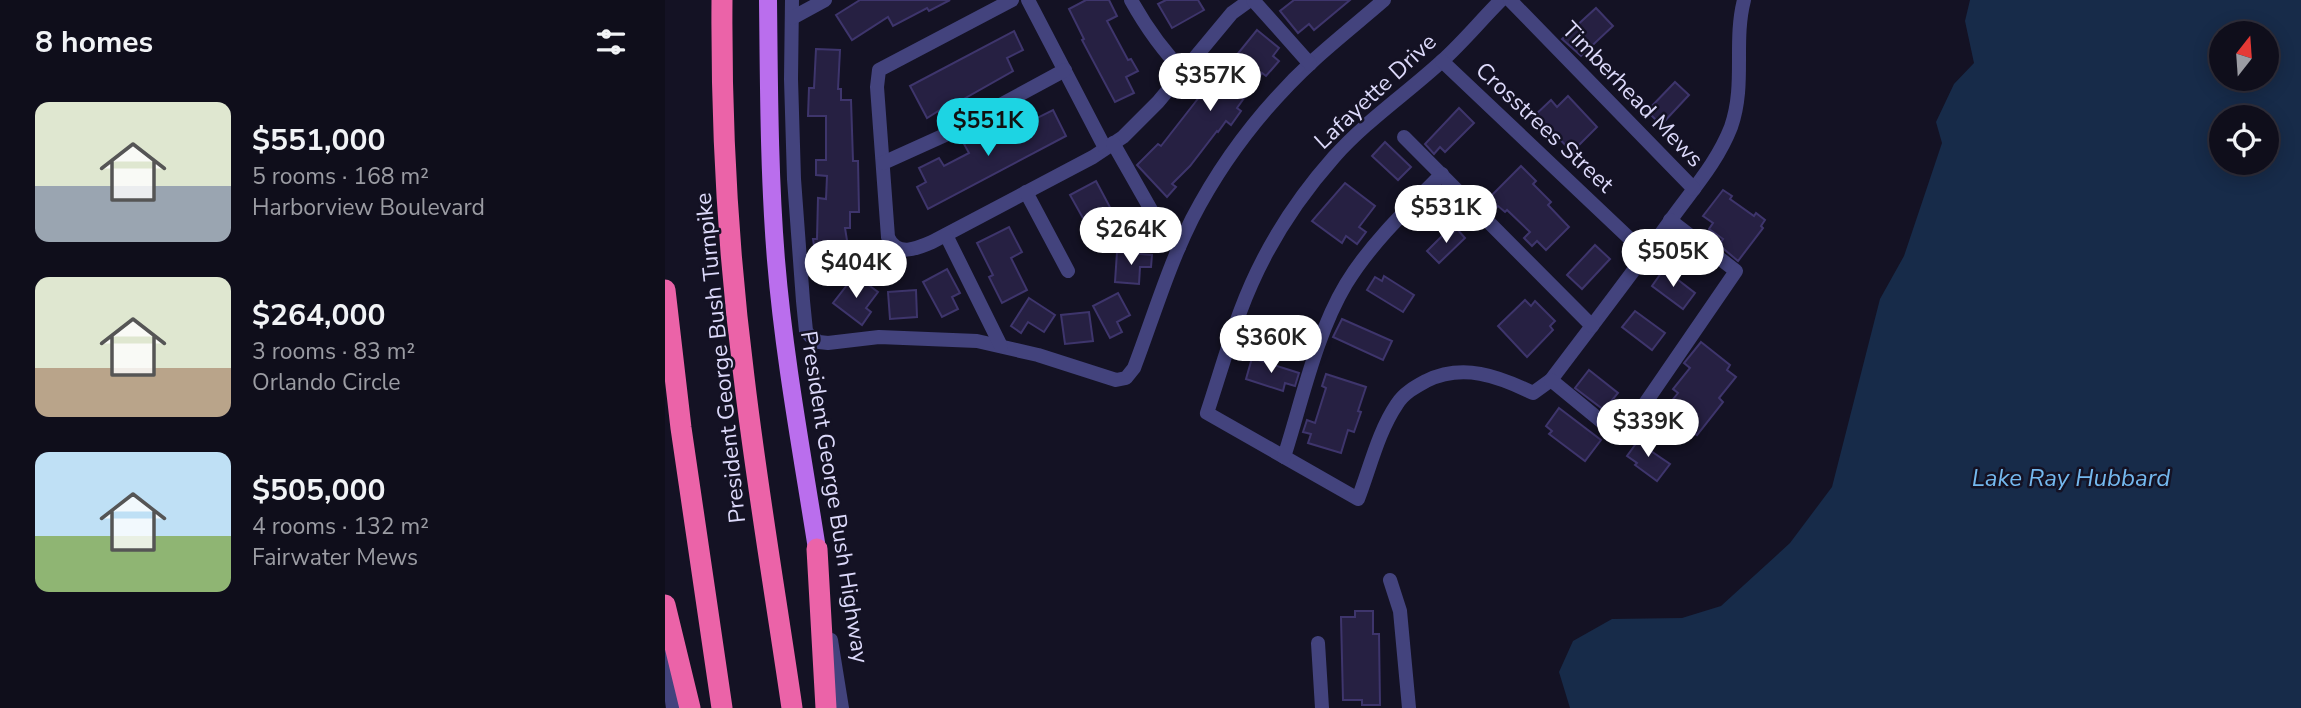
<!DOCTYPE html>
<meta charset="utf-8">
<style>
body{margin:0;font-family:"Nunito Sans",sans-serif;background:#181724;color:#f1f3f6;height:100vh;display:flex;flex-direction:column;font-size:26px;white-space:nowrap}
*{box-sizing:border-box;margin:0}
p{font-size:23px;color:#9b9ca3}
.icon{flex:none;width:38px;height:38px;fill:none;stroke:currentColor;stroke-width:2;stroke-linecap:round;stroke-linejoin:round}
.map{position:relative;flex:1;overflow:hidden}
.drawer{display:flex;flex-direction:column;background:#0f0e1b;width:665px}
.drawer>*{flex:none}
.needle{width:46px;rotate:17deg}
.fabs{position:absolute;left:1544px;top:21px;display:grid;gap:14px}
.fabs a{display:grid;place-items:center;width:70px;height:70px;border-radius:50%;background:#0f0e1b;box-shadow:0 4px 18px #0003,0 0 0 2px #2f2e3a;font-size:35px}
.price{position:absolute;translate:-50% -60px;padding:0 16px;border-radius:24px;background:#fff;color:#222;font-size:23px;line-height:46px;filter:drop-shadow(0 2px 4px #0008)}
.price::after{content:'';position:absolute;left:50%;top:42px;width:21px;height:16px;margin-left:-10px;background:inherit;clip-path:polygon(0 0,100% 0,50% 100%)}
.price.current{background:#1dd4e3;color:#111}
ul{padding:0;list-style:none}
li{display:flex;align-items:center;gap:21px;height:175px;padding:0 35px}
li span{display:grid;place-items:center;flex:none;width:196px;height:140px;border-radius:14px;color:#555}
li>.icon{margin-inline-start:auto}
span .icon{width:84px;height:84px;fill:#fffc;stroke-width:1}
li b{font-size:30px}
h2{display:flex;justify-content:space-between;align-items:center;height:84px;padding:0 35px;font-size:30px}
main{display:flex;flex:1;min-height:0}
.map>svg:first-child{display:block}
.water{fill:#172b49;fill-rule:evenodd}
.building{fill:#262042;stroke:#3e356c;stroke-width:2}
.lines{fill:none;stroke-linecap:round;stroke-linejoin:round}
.minor{stroke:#43437d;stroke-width:14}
.major{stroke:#ba6eed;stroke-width:18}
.highway{stroke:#eb63a8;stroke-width:21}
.labels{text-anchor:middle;stroke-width:5;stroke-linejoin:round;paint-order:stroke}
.street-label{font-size:23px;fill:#dcd9fa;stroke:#141224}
.water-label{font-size:24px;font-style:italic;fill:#74b8ee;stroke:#141224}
</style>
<main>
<section class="drawer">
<h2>8 homes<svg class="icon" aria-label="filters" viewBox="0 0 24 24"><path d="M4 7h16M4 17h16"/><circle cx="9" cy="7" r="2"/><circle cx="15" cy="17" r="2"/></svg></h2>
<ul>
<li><span style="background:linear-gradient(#dfe7d0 60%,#9aa5b1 0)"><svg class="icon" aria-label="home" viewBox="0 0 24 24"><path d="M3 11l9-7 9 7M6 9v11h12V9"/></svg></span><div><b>$551,000</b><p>5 rooms · 168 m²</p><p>Harborview Boulevard</p></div></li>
<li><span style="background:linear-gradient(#dfe7d0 65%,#b9a48a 0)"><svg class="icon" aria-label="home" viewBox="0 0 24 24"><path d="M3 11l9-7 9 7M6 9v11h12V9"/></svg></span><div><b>$264,000</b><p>3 rooms · 83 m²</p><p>Orlando Circle</p></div></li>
<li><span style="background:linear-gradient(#bfe0f5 60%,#8fb573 0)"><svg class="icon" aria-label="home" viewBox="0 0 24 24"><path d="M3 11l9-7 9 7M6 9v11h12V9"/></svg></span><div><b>$505,000</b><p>4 rooms · 132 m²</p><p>Fairwater Mews</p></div></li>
</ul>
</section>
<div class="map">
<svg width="1636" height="708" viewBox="0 0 1636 708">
<rect width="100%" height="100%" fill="#141224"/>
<path class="water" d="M1305 0H1636V708H905L894 672 908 641 947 619 1017 618 1056 606 1125 543 1167 487 1215 299 1239 256 1277 143 1271 122 1289 84 1309 63 1300 21ZM1556 33H1601V79H1556ZM1556 117H1601V163H1556Z"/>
<g class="building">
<polygon points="195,0 285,0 264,11 262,8 228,26 223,17 187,40 171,15"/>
<polygon points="421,0 444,0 452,16 442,21 463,60 466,59 473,71 461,77 469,93 450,102 417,40 419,39 404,9"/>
<polygon points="501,0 533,0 539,10 507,28 493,4"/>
<polygon points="629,0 685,0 649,30 644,24 633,33 615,11"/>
<polygon points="931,8 948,26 916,56 897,39"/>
<polygon points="592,30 614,48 608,56 614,61 601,76 597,73 572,108 576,111 566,125 561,121 553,132 552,131 525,166 507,184 511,187 502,197 472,165 493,144 496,146 564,59 567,61"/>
<polygon points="349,31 358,50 342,58 348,71 290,104 291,107 277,115 275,110 262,118 245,86"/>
<polygon points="151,49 175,50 173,89 176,89 176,100 186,100 188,161 193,161 194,212 185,212 185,228 180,228 186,265 166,268 163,250 150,252 148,239 152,239 153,198 161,199 162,176 151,175 151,160 161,160 161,116 143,116 144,88 149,88"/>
<polygon points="1010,82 1024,95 996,125 982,111"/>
<polygon points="903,96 932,127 907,152 886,130 881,134 867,118 886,100 892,107"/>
<polygon points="794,108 809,123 780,152 775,147 769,154 760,144"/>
<polygon points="388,110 401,136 263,209 252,187 261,182 254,168 274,158 279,166 304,153 299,144 312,137 314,141 347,123 350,129"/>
<polygon points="720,142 746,167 733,180 707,156"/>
<polygon points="856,166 871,181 868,184 886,202 883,205 904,227 881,250 872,241 867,246 859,238 865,232 842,210 840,212 833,206 827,212 819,203"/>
<polygon points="431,181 448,213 454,210 467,234 446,245 431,214 419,220 405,195"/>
<polygon points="680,183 710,206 694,227 701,232 692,244 681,236 677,243 647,221"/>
<polygon points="1058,190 1067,196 1065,199 1089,216 1091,213 1100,220 1096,226 1098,228 1073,261 1054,245 1058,239 1044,229 1048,223 1038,216"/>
<polygon points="344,227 357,252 346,258 362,290 337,303 324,277 328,275 312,243"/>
<polygon points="792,229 800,238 774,263 762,251 782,231 786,235"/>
<polygon points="930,245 945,259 917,289 902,275"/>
<polygon points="452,252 487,255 486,267 475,267 474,284 450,282"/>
<polygon points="282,269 295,293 287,297 293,309 277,317 258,282"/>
<polygon points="999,269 1030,293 1018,309 987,286"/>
<polygon points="190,275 213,292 201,308 206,312 197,325 168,303"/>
<polygon points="719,276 749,295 738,312 702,290 710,277 717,281"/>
<polygon points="251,290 252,317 225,319 223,292"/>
<polygon points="453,293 465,315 452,322 457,332 445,338 428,306"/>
<polygon points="364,298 390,315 379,332 363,322 356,333 346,326"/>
<polygon points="860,300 866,306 870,301 890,321 885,326 888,330 862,357 833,326"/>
<polygon points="970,311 1000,333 987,350 957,327"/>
<polygon points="424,312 428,341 400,344 396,315"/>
<polygon points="677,319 727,341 718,360 668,337"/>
<polygon points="1036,342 1065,365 1062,370 1071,377 1054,398 1058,402 1032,435 1006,416 1012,408 1005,403 1013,393 1008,389 1025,368 1019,363"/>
<polygon points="587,358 634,373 630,386 620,383 618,391 581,379"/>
<polygon points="924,370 953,393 939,410 910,388"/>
<polygon points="661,374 701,387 693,411 696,412 689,432 683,430 676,453 643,443 646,434 638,432 642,420 650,423 661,388 657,386"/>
<polygon points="894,408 936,440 920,461 884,434 887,431 881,426"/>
<polygon points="978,434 988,442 983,449 1005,464 992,481 970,465 972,463 962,456"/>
<polygon points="690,611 708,611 708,634 714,634 715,705 697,705 697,700 678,700 676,617 690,617"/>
</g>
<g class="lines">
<g class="minor">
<path d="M127 0 126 79 129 179 138 301 141 331 145 336 154 342 163 343 214 337 312 341 373 355 451 380 461 378 469 368C488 318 503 267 527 219 558 159 601 104 650 59 672 39 696 20 719 0"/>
<path d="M347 0 214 70 212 87 223 237C232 257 251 249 267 242L428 157 458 137 493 102 567 13 585 0"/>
<polyline points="363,0 440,148"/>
<path d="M466 0C481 27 497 50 519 72"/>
<polyline points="588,0 645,64"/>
<path d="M836 0C816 20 798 42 777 61 741 94 701 121 669 157 629 202 596 255 575 312 563 345 553 380 542 413L693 499C705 468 713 432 732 404 739 393 750 387 761 381 798 363 833 376 868 393L886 380C926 327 966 275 1005 221 1027 190 1052 163 1066 127 1081 84 1068 43 1079 0"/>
<polyline points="845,0 1029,189"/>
<polyline points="127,18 160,0"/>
<polyline points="777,61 982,255"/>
<polyline points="739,137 927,326"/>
<polyline points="448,143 498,231 514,247"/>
<polyline points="218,163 280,135 400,70"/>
<polyline points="361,192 403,271"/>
<polyline points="281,235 336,346"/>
<polyline points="886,380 936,421 953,424 968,421 1071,271 1005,220"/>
<path d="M619 457C637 401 651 334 681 284 706 243 743 208 777 174"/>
<polyline points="725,580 735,611 744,708"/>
<polyline points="166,640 177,708"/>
<polyline points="653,643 657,708"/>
<polyline points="0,651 8,708"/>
</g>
<path class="major" d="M103 0C104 87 104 174 111 260 119 357 137 453 152 549"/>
<g class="highway">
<path d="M57 0C56 126 63 252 79 377 92 487 111 598 127 708"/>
<polyline points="0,290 16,428 57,708"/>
<polyline points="152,549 161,708"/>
<polyline points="0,605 25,708"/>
</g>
</g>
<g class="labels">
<g class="street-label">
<text transform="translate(710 91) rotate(-43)" y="8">Lafayette Drive</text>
<text transform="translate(968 94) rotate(46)" y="8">Timberhead Mews</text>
<text transform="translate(880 127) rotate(43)" y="8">Crosstrees Street</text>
<text transform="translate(55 358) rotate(-96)" y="8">President George Bush Turnpike</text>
<text transform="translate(170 497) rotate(81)" y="8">President George Bush Highway</text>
</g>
<g class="water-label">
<text x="1406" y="486">Lake Ray Hubbard</text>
</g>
</g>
</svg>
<div class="fabs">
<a><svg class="needle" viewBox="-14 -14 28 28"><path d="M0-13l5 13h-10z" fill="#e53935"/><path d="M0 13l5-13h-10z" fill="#9b9ca3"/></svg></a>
<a><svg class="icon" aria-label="locate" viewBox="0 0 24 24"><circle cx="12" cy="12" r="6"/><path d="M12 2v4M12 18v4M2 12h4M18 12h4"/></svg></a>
</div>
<b class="price" style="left:545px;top:113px">$357K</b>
<b class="price current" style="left:323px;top:158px">$551K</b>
<b class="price" style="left:781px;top:245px">$531K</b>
<b class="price" style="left:466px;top:267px">$264K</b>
<b class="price" style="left:1008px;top:289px">$505K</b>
<b class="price" style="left:191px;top:300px">$404K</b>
<b class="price" style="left:606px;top:375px">$360K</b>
<b class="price" style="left:983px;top:459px">$339K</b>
</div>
</main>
